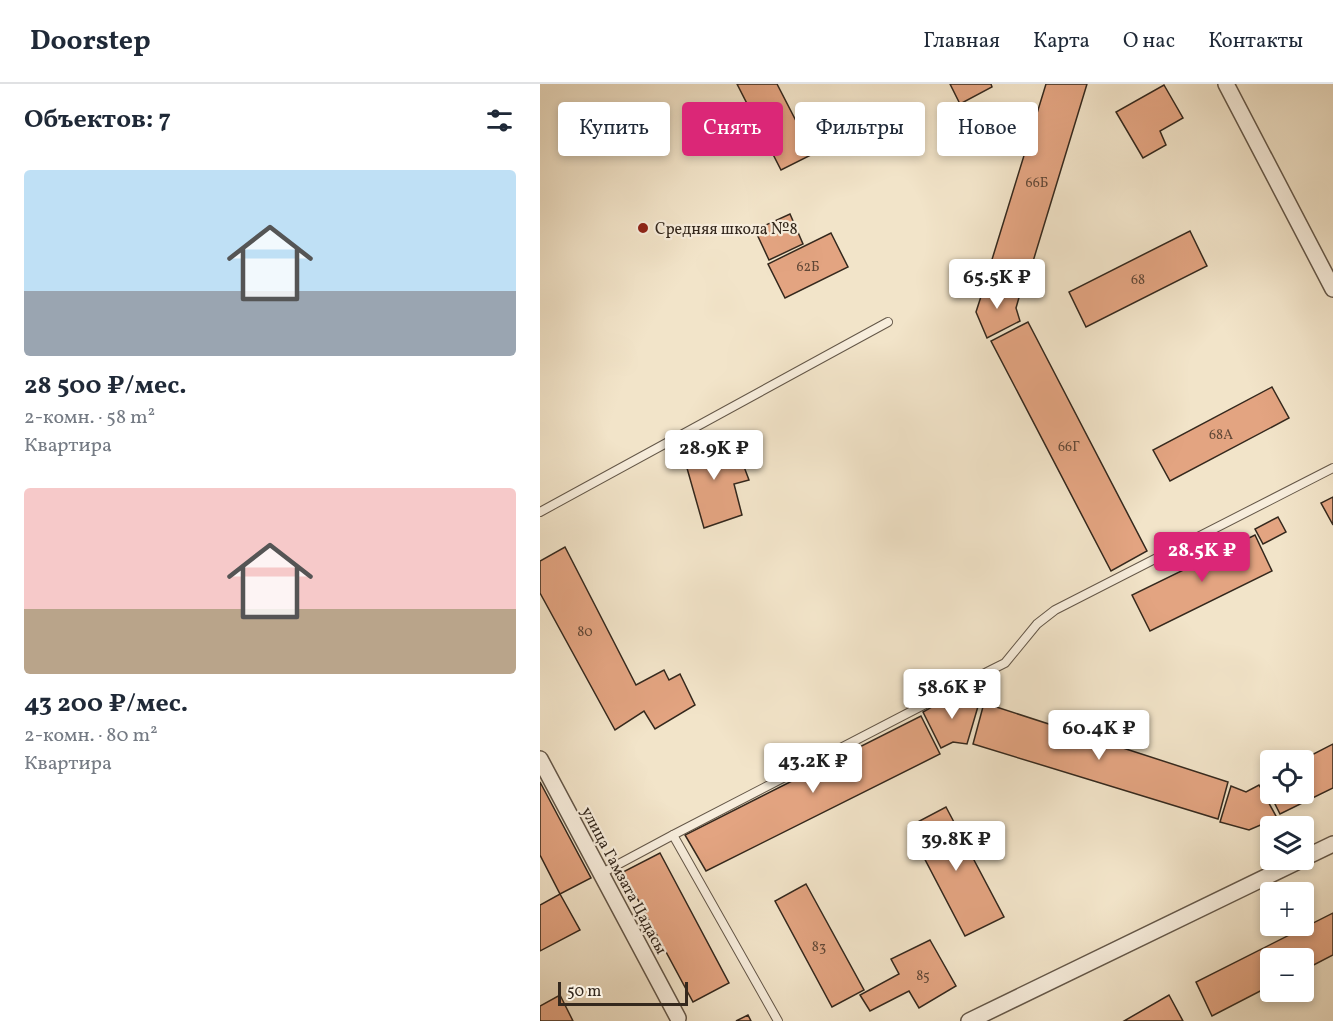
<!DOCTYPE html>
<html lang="ru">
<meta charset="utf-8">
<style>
body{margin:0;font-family:Vollkorn,serif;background:#f2f2f3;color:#1f2937;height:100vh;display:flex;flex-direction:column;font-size:22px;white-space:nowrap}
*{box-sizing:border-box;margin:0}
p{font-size:20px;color:#747a83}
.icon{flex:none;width:33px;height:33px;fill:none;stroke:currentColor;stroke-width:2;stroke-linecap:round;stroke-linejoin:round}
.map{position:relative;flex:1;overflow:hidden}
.sheet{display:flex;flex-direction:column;background:#fff;width:540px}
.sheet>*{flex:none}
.top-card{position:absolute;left:18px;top:18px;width:570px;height:54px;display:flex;gap:12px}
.fabs{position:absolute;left:720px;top:666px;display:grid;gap:12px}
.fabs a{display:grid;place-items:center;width:54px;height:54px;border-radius:6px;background:#fff;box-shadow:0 3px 9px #0003;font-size:30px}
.scale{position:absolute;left:18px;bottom:15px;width:130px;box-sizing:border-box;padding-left:6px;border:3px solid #34281d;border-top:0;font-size:16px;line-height:21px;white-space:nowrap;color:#34281d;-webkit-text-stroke:4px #f7eddc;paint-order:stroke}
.price{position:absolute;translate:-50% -51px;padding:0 14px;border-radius:6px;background:#fff;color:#222;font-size:20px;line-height:39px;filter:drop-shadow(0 2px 3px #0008)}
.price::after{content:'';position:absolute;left:50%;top:36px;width:18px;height:14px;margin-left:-9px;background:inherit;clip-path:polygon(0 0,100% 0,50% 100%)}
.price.selected{background:#db2777;color:#fff}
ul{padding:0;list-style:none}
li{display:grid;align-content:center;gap:12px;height:318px;padding:0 24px}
li span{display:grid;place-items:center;height:186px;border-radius:6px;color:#555}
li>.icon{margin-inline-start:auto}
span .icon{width:108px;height:108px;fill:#fffc;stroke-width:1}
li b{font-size:26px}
h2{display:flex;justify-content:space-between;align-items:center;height:72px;padding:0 24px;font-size:26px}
.tag{padding:0 21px;border-radius:6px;background:#fff;box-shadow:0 3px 9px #0003;font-size:21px;line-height:54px}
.tag.selected{background:#db2777;color:#fff}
header{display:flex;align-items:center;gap:36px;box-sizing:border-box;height:84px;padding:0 30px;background:#fff;border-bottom:2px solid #e0e1e3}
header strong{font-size:28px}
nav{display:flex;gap:33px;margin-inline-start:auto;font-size:21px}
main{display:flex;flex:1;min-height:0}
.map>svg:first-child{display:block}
.building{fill:#e3a481;stroke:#34281d;stroke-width:1.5}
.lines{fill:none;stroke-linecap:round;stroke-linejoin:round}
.lane-casing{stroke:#645748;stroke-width:10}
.street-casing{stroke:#645748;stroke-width:18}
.lane{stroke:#f7eddc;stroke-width:8}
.street{stroke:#f7eddc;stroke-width:15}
.poi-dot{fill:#8f2418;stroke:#f7eddc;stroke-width:2}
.labels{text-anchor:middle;stroke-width:4.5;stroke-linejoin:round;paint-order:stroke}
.number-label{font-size:14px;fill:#604736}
.poi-label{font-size:16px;fill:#34281d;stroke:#f7eddc;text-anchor:start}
.street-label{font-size:16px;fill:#34281d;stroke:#f7eddc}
</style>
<header>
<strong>Doorstep</strong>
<nav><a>Главная</a><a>Карта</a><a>О нас</a><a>Контакты</a></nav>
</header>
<main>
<section class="sheet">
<h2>Объектов: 7<svg class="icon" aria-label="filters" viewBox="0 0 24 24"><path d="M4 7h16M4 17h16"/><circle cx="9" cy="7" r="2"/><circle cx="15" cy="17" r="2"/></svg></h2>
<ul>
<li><span style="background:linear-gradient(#bfe0f5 65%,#9aa5b1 0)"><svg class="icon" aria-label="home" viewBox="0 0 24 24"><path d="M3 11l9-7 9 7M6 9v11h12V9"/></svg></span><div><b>28 500 ₽/мес.</b><p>2-комн. · 58 m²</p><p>Квартира</p></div></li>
<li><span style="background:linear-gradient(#f6c9c9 65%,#b9a48a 0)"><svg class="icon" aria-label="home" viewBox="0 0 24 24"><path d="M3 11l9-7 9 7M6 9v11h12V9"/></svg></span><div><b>43 200 ₽/мес.</b><p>2-комн. · 80 m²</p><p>Квартира</p></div></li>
</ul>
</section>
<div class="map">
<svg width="793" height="937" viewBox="0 0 793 937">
<rect width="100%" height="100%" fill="#f2e4c9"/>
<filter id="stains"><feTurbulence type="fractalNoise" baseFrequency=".00333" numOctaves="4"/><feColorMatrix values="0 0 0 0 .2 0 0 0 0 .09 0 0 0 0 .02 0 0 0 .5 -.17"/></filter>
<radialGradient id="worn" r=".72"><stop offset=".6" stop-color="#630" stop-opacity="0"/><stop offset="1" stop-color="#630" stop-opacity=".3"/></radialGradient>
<g class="building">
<polygon points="197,0 237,0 273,70 241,86"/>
<polygon points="410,0 451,0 452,3 420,20"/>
<polygon points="506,0 547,0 484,207 446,195"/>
<polygon points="624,1 643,34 620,47 626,61 603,74 576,28"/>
<polygon points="450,19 465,51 435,66 420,33"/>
<polygon points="250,130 263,160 229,176 215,146"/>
<polygon points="650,147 667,182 546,243 529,208"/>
<polygon points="291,149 308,183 245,214 228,180"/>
<polygon points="445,200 480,210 476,224 480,237 447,254 436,228"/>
<polygon points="488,238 607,467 571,487 451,257"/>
<polygon points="732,303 749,334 630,397 613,366"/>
<polygon points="180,351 189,383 203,380 209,396 194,400 202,431 164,444 141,363"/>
<polygon points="793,413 793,441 781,419"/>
<polygon points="738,433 746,448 723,460 715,445"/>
<polygon points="715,451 732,487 610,547 592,511"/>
<polygon points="25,463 96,601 124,586 129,596 140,590 155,621 115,645 104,627 75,646 0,509 0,477"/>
<polygon points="409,613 439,619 427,660 413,658 401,664 383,628"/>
<polygon points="444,619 688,698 678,735 433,660"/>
<polygon points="381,632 400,670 166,787 145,751"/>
<polygon points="793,660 793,704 740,730 723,696 730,693 730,710 764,710 764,676 762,676"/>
<polygon points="0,698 51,794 20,810 0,771"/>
<polygon points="719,701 737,734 709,746 680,738 691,702 706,708"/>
<polygon points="406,723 464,833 425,852 368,743"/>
<polygon points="120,769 189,899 153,918 83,788"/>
<polygon points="266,800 324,906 292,923 235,817"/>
<polygon points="20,810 40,846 0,867 0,821"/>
<polygon points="793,829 793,871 764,886 764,874 730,874 730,902 672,932 656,898"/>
<polygon points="390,856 416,902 379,924 369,907 330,927 320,911 359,890 351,875"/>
<polygon points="20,911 33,937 0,937 0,922"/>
<polygon points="629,911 643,937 584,937"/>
<polygon points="208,931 211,937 196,937"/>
</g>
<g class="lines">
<g class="lane-casing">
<g id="lane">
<polyline points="0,428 348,238"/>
<polyline points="133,751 238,937"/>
<polyline points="62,789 133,751 451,586 465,579 497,540 515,526 793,384"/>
</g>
</g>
<g class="street-casing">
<g id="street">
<polyline points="686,0 793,205"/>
<polyline points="0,675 138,934"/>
<polyline points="764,774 793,760"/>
<polyline points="429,937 761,776"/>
</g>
</g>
<use href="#lane" class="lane"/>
<use href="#street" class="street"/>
</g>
<circle class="poi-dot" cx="103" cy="144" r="6"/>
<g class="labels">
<g class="number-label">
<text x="497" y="103">66Б</text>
<text x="268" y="187">62Б</text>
<text x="598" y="200">68</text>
<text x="681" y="355">68А</text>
<text x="529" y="367">66Г</text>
<text x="45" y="552">80</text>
<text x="279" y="867">83</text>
<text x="383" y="896">85</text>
</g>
<g class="poi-label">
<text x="115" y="150">Средняя школа №8</text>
</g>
<g class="street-label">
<text transform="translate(85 796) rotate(62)" y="6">улица Гамзата Цадасы</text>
</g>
</g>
<rect width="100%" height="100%" filter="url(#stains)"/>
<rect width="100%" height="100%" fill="url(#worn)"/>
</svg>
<div class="fabs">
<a><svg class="icon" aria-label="locate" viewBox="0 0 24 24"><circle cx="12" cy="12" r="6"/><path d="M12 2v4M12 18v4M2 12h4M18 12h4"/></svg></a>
<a><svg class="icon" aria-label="layers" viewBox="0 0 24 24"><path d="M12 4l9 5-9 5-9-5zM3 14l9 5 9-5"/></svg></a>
<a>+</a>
<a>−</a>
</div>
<div class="scale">50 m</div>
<b class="price" style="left:457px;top:226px">65.5K ₽</b>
<b class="price" style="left:174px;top:397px">28.9K ₽</b>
<b class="price selected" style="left:662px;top:499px">28.5K ₽</b>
<b class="price" style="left:412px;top:636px">58.6K ₽</b>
<b class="price" style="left:559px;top:677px">60.4K ₽</b>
<b class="price" style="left:273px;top:710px">43.2K ₽</b>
<b class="price" style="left:416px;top:788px">39.8K ₽</b>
<div class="top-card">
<a class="tag">Купить</a>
<a class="tag selected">Снять</a>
<a class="tag">Фильтры</a>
<a class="tag">Новое</a>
</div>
</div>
</main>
